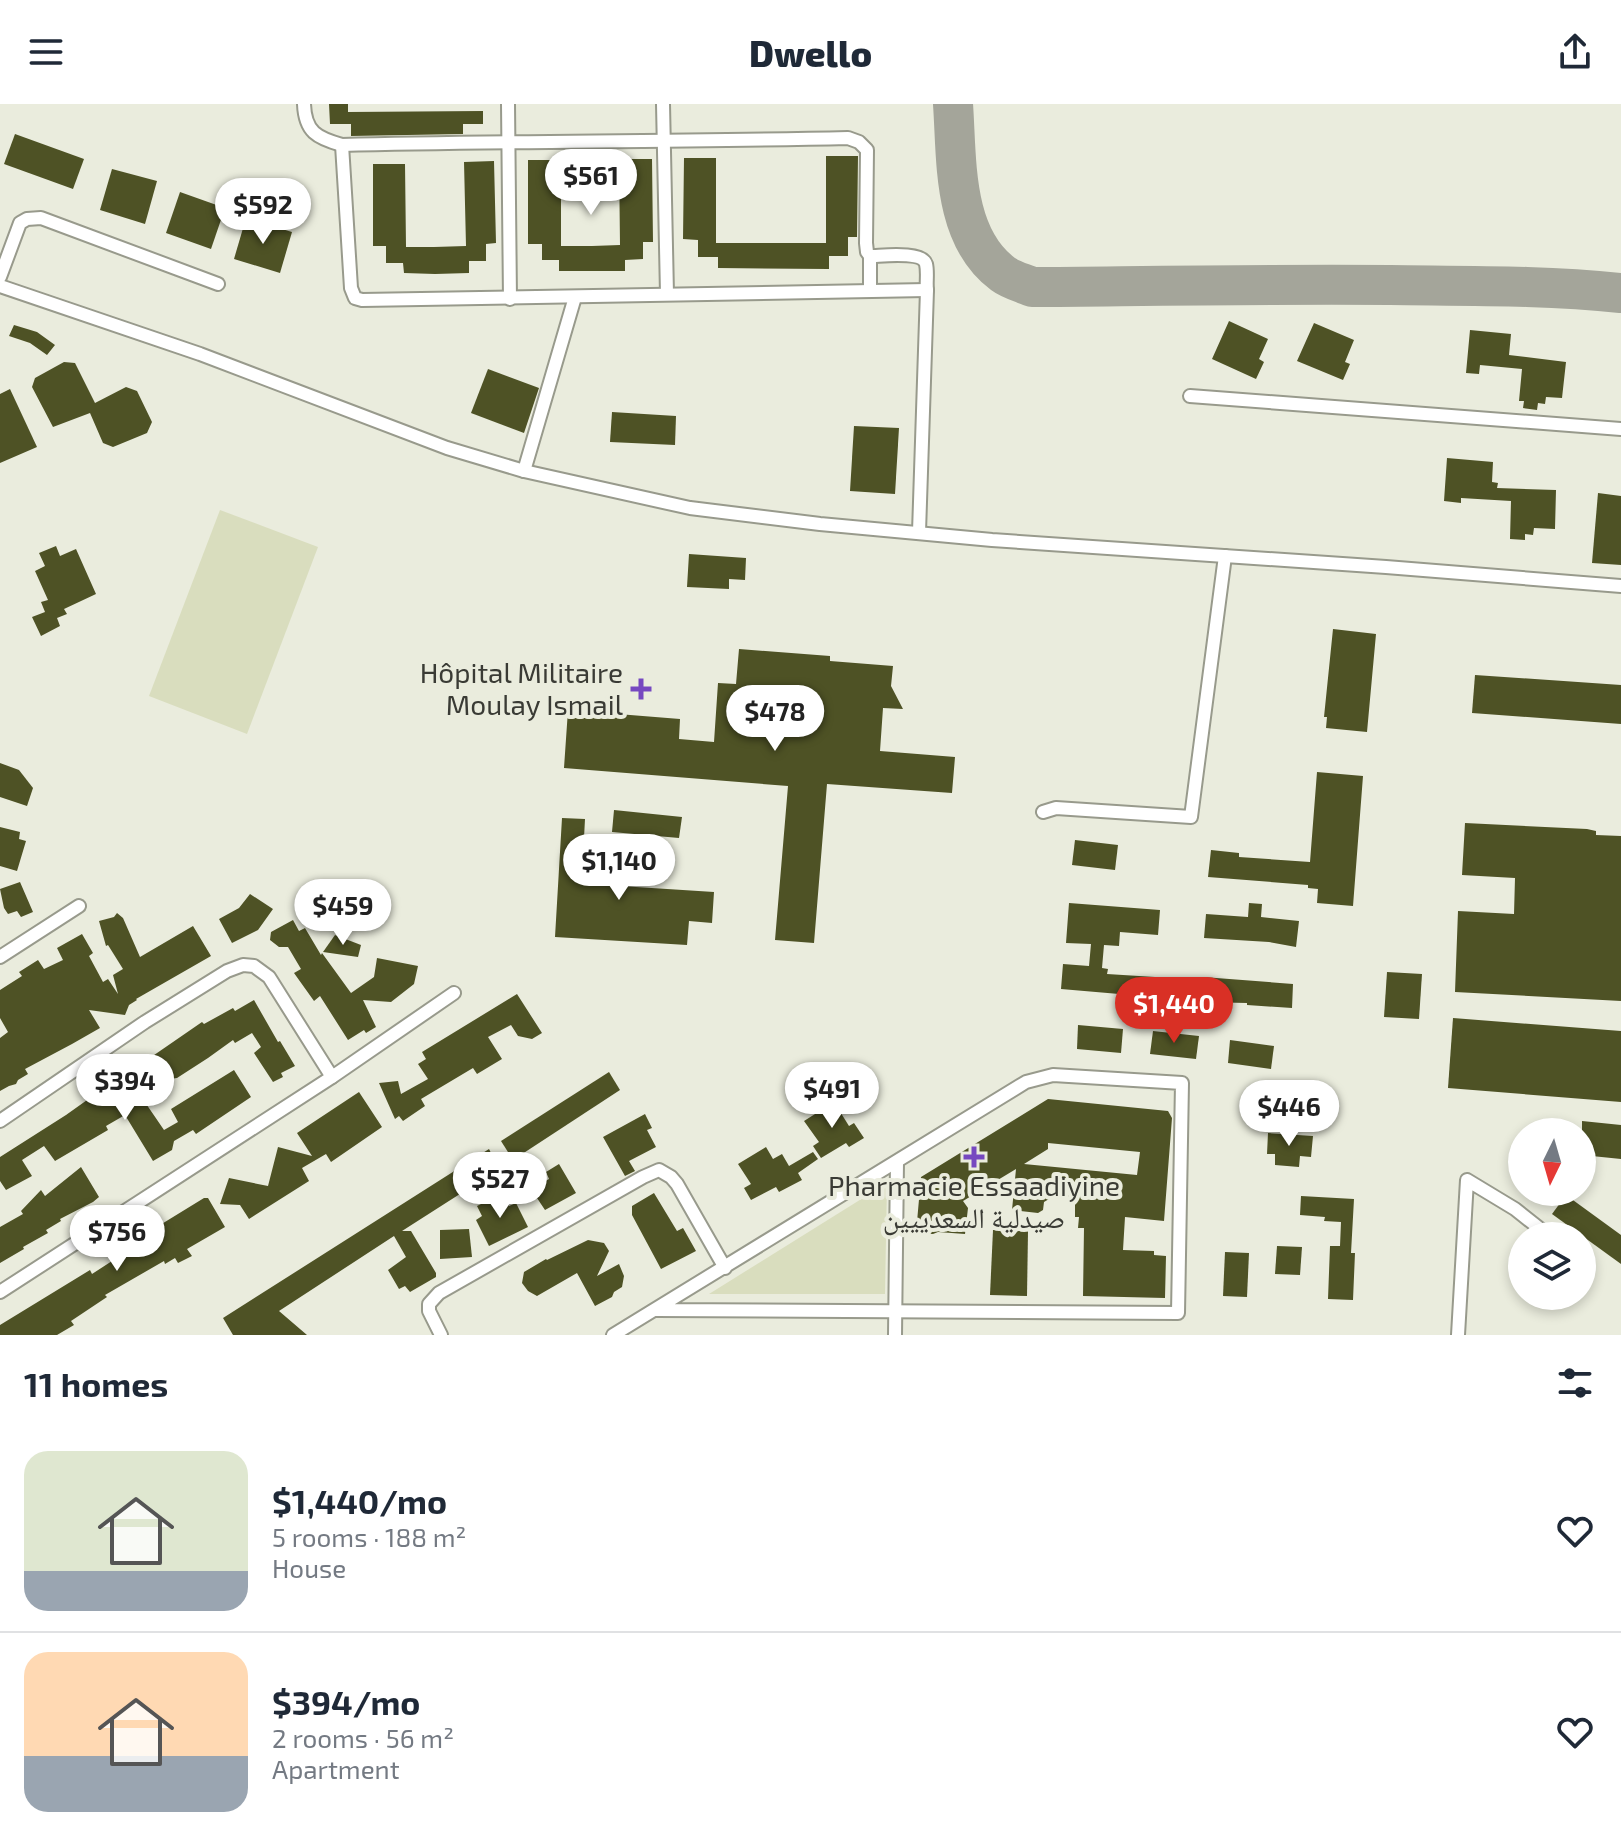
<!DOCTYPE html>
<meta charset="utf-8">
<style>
body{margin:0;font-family:"Exo 2","Noto Naskh Arabic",sans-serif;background:#f6f6f7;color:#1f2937;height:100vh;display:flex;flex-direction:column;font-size:30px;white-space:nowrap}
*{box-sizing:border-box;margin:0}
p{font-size:26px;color:#747a83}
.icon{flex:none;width:44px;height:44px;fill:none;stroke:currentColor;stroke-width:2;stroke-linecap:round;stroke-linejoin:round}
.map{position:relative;height:1231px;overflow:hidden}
.details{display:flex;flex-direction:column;background:#fff;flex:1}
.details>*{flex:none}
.needle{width:52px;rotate:185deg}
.buttons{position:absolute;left:1508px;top:1014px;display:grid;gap:16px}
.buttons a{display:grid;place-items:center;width:88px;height:88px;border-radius:50%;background:#fff;box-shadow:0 4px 12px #0003;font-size:40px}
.price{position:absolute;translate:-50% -68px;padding:0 18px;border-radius:28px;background:#fff;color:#222;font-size:26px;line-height:52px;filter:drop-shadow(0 2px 4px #0008)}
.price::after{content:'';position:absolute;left:50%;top:48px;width:24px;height:18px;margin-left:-12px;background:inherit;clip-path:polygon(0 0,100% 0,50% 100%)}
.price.active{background:#d93025;color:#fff}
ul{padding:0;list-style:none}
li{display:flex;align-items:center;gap:24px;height:200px;padding:0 24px}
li+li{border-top:2px solid #e0e1e3}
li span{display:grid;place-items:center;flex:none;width:224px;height:160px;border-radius:24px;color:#555}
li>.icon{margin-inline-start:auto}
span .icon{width:96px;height:96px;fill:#fffc;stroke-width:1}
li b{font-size:34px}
h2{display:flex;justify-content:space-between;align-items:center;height:96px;padding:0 24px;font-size:34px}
header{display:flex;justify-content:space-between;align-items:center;height:104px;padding:0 24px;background:#fff;font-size:36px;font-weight:800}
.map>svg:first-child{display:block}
.green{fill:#d9ddbe}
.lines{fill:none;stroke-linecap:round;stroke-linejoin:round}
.taxiway{stroke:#a4a59a;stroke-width:40}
.building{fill:#4e5225;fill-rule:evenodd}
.minor-casing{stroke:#989a8c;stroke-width:16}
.minor{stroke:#fff;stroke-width:12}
.poi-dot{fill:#7648c0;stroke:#eaecdd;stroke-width:3}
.labels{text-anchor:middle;stroke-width:8;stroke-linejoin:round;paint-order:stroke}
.poi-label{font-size:28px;fill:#3a3b35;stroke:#eaecdd;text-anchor:end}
</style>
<header><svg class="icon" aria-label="menu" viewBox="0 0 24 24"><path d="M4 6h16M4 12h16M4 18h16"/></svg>Dwello<svg class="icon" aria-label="share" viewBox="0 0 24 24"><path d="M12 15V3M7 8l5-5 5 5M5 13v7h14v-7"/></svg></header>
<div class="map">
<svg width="1621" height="1231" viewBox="0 0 1621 1231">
<rect width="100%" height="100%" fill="#eaecdd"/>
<g class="green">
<polygon points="220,406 318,443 247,630 149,592"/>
<polygon points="887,1079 885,1190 709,1190"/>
</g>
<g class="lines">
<path class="taxiway" d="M953 0C957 56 952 132 1003 170 1011 176 1023 179 1032 183 1151 182 1271 180 1390 181 1467 182 1545 181 1621 189"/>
</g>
<g class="building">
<polygon points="329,0 348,0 348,8 483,7 483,20 463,20 463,30 351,32 351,20 330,20"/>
<polygon points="15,30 84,55 73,85 4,60"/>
<polygon points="826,52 858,52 857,133 848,133 848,152 829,152 829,165 718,164 718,153 698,153 698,136 683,135 684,54 716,54 716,139 826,139"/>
<polygon points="619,55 652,55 653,138 643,138 643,155 625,156 625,167 559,167 559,156 542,156 542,140 528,140 528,56 561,56 561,142 592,142 620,141"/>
<polygon points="494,57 496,139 486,140 486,157 469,157 469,169 435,170 404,169 403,159 386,159 386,142 373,142 373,60 405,60 406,143 434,143 466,142 464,58"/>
<polygon points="112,65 157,77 145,120 100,106"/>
<polygon points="180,88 225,104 211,145 166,129"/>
<polygon points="246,114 292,128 280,169 234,155"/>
<polygon points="1229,217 1268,235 1259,255 1264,258 1256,275 1212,255"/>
<polygon points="1314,219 1354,236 1345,258 1350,260 1343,276 1297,257"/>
<polygon points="14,221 37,228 55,241 47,251 30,239 9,232"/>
<polygon points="1470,226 1511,230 1509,251 1566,258 1562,294 1546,293 1545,300 1538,299 1537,306 1523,304 1524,297 1519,297 1522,265 1480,261 1479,270 1466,269"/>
<polygon points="64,258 75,259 95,299 126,283 137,287 152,318 147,329 113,343 103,339 90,309 53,323 32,283 35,274"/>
<polygon points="488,265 539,284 524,329 471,309"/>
<polygon points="10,285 37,343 0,359 0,290"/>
<polygon points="612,308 676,312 675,341 610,338"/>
<polygon points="854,322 899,324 895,390 850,387"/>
<polygon points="1447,354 1493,358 1492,378 1498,379 1497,384 1556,386 1555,425 1534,424 1533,431 1525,430 1525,436 1510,435 1511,397 1461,394 1461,399 1444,397"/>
<polygon points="1598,389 1621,392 1621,461 1592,459"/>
<polygon points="56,442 60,452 76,445 96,490 64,505 67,510 57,514 60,522 41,532 32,513 45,508 41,498 48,496 35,467 45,462 39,449"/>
<polygon points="689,450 746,454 745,476 729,475 729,485 687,483"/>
<polygon points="1333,525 1376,530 1367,628 1326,624 1327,613 1324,613"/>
<polygon points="739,545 830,552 830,557 893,562 891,582 903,605 883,604 880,647 955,653 952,689 827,680 814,839 775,836 788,682 564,664 568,606 680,615 679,635 714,638 718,579 736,580"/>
<polygon points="1475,571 1621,581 1621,620 1472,609"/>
<polygon points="0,659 19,666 33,684 27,702 0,693"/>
<polygon points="1317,668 1363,672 1353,802 1317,799 1318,785 1308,784 1308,781 1208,773 1211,746 1239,749 1239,753 1310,758"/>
<polygon points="614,706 682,713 679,734 612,728"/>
<polygon points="562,714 585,715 584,734 592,734 589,780 714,788 712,819 689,817 687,841 555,833"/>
<polygon points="1465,719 1587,725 1596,727 1596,731 1621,732 1621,897 1455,888 1458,807 1514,810 1515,774 1462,771"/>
<polygon points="0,723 20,728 19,735 26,737 17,767 0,762"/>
<polygon points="1075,736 1118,741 1115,766 1072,761"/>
<polygon points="20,778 33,808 21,813 17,807 8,810 4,804 0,785"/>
<polygon points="250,790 273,805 258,826 232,839 219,815 239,804"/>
<polygon points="1069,799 1160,806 1158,831 1120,828 1119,842 1104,841 1102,864 1108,865 1107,870 1155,873 1154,893 1061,885 1063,860 1089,862 1091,840 1066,839"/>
<polygon points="1249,799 1262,800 1261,813 1299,817 1296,843 1269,838 1204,834 1206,810 1248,813"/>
<polygon points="117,809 123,814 140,853 193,822 211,852 136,895 137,896 129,901 125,911 89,906 100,924 72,940 25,965 28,970 18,976 16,980 9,982 0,987 0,934 8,928 0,914 0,886 22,872 19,868 38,856 44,865 63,856 57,844 82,830 93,849 89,852 103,878 108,875 118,890 113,871 123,865 108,841 106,842 99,817 114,813"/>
<polygon points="293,816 299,827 305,824 321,851 322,849 351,889 374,873 377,854 418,862 414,880 391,898 363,896 376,923 366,929 364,926 348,936 320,892 314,897 294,869 301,865 288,843 279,843 270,836 271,828"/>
<polygon points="335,831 361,841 358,853 323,848"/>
<polygon points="1387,868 1422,870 1419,915 1384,913"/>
<polygon points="1203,873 1293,880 1292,904 1247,901 1247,899 1202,898"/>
<polygon points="517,890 542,929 532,935 518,932 511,921 488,933 502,955 477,970 473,964 421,995 425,1002 403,1017 399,1012 395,1015 379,979 398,977 401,990 428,975 418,960 426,955 422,948"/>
<polygon points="254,896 278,938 280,937 295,962 281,969 283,973 273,978 254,949 261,943 252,929 235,939 233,936 208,954 177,974 155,977 144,958 202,918 204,920 233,904 235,907"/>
<polygon points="1453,914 1621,927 1621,998 1448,984"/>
<polygon points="1078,921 1123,925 1121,949 1077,945"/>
<polygon points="1153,927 1199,932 1196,955 1150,950"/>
<polygon points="1230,936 1274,942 1271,965 1228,959"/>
<polygon points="234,966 251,993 196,1030 193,1026 174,1037 172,1046 153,1057 125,1011 106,1022 108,1026 55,1057 44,1042 22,1056 32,1072 6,1086 0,1077 0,1053 66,1011 125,969 164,1026 178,1018 171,1005"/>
<polygon points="609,968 620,986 513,1056 501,1037"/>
<polygon points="359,988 382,1023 331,1058 326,1050 302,1064 309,1077 249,1115 240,1101 220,1100 229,1074 268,1082 278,1043 312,1052 297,1029"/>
<path d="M1048 995 1168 1007 1172 1014 1164 1117 1125 1113 1123 1146 1154 1147V1151L1166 1152 1165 1194 1083 1192 1084 1124H1078L1079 1113H1075V1096L1070 1095 1064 1086 1044 1098 1043 1106 1038 1109 1012 1106 1016 1065 963 1097 968 1104 965 1130 938 1128 933 1130 916 1129 921 1073ZM1048 1039 1140 1048 1137 1071 1024 1060 1048 1045Z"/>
<polygon points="834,998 849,1022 854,1019 864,1034 849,1043 846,1039 821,1054 813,1042 819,1038 804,1017"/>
<polygon points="645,1010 652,1024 647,1026 656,1043 629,1057 635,1067 625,1072 603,1033"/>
<polygon points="1582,1017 1621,1021 1621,1055 1582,1051"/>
<polygon points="1268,1029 1313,1032 1311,1053 1300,1052 1299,1063 1275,1061 1275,1050 1267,1050"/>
<polygon points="766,1043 773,1055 782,1050 789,1062 813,1048 818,1055 798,1069 802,1076 779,1088 776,1083 751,1096 744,1084 751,1080 738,1060"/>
<polygon points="489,1045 499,1065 402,1127 411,1127 436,1169 436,1173 410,1188 405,1182 399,1185 388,1166 406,1153 394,1132 279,1207 307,1231 233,1231 223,1214"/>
<polygon points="559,1060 576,1089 545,1106 531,1085 549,1075 546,1068"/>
<polygon points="81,1063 99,1093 93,1098 60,1115 61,1117 46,1126 48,1129 23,1143 24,1145 0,1159 0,1123 23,1110 21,1107 41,1086 45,1092"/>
<polygon points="503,1089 509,1102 516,1099 528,1123 489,1142 476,1116 482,1112 477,1102"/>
<polygon points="654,1089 677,1127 683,1124 696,1147 661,1165 632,1111 632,1102"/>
<polygon points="1566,1091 1621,1131 1621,1160 1552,1110"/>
<polygon points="1301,1092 1354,1095 1351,1149 1355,1149 1353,1196 1328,1195 1330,1142 1340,1142 1341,1118 1324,1117 1325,1113 1300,1111"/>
<polygon points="204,1094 208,1094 225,1123 187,1145 192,1152 178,1159 175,1154 165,1160 164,1157 105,1191 107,1193 71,1217 74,1221 57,1231 0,1231 0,1221 90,1166 92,1170 149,1133 147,1129"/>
<polygon points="469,1125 472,1153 440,1155 440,1126"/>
<polygon points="993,1126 1028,1127 1027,1192 990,1191"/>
<polygon points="588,1136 604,1139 609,1147 597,1172 619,1160 624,1172 622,1183 614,1188 612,1193 595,1202 577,1169 537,1192 528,1187 522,1179 524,1168 546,1155 547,1156"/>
<polygon points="1277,1142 1302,1143 1300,1171 1275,1170"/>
<polygon points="1225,1148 1249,1149 1247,1193 1223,1192"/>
</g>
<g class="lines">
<g class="minor-casing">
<g id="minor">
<path d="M304 0C305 28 317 34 342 41 511 37 679 38 848 34L859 38 867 46 866 139 867 148 870 152C882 152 922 147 926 160 928 168 926 178 927 186L919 428"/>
<polyline points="508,0 510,195"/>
<polyline points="663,0 667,190"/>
<polyline points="342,41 351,184 355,194 362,196 927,186"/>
<polyline points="870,152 870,187"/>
<polyline points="0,173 20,119 27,115 41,114 218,180"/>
<polyline points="0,182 200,250 447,344 524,367 690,404 820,420 992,436 1386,463 1621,482"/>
<polyline points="1190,292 1621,325"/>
<polyline points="524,367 575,193"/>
<polyline points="1043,708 1056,704 1191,713 1225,452"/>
<polyline points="0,853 79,802"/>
<polyline points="0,1017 145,918 227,867 243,861 254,862 269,873 332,973"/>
<polyline points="0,1188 332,973 454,889"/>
<polyline points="441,1231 429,1207 429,1200 439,1189 643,1073 659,1066 671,1073 677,1080 725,1164"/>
<polyline points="613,1231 1026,978 1053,971 1182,979 1178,1209 657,1206"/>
<polyline points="895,1231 897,1058"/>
<polyline points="1458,1231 1467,1076 1515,1105 1549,1132"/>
</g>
</g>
<use href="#minor" class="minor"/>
</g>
<g class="poi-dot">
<path d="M637 573h8v8h8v8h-8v8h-8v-8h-8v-8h8z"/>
<path d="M970 1041h8v8h8v8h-8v8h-8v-8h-8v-8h8z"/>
</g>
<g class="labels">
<g class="poi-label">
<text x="623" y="579">Hôpital Militaire<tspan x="623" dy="32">Moulay Ismail</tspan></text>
<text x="974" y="1092" text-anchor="middle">Pharmacie Essaadiyine<tspan x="974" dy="32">صيدلية السعدييين</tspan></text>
</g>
</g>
</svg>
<div class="buttons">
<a><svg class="needle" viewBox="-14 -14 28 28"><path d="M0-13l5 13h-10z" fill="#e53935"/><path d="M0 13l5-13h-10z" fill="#747a83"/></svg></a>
<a><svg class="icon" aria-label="layers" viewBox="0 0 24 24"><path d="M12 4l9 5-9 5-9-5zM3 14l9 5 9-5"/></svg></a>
</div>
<b class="price" style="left:591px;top:113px">$561</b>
<b class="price" style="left:263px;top:142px">$592</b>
<b class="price" style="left:775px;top:649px">$478</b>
<b class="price" style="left:619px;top:798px">$1,140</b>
<b class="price" style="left:343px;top:843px">$459</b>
<b class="price active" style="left:1174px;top:941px">$1,440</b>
<b class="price" style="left:125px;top:1018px">$394</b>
<b class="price" style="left:832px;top:1026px">$491</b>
<b class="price" style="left:1289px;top:1044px">$446</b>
<b class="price" style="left:500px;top:1116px">$527</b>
<b class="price" style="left:117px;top:1169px">$756</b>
</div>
<section class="details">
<h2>11 homes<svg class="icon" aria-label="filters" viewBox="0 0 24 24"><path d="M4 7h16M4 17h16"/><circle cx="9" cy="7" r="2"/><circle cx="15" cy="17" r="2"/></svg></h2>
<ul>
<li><span style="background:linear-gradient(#dfe7d0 75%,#9aa5b1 0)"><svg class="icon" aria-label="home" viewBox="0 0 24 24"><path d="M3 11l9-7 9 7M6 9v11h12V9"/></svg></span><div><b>$1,440/mo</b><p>5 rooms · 188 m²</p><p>House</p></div><svg class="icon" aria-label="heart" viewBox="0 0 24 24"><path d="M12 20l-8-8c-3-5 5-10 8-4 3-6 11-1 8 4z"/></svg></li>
<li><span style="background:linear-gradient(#ffd9b3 65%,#9aa5b1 0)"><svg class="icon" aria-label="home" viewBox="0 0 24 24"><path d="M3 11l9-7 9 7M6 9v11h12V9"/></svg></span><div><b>$394/mo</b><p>2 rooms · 56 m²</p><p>Apartment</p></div><svg class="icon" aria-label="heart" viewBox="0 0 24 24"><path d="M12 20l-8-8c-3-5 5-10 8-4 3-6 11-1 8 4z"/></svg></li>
</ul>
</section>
